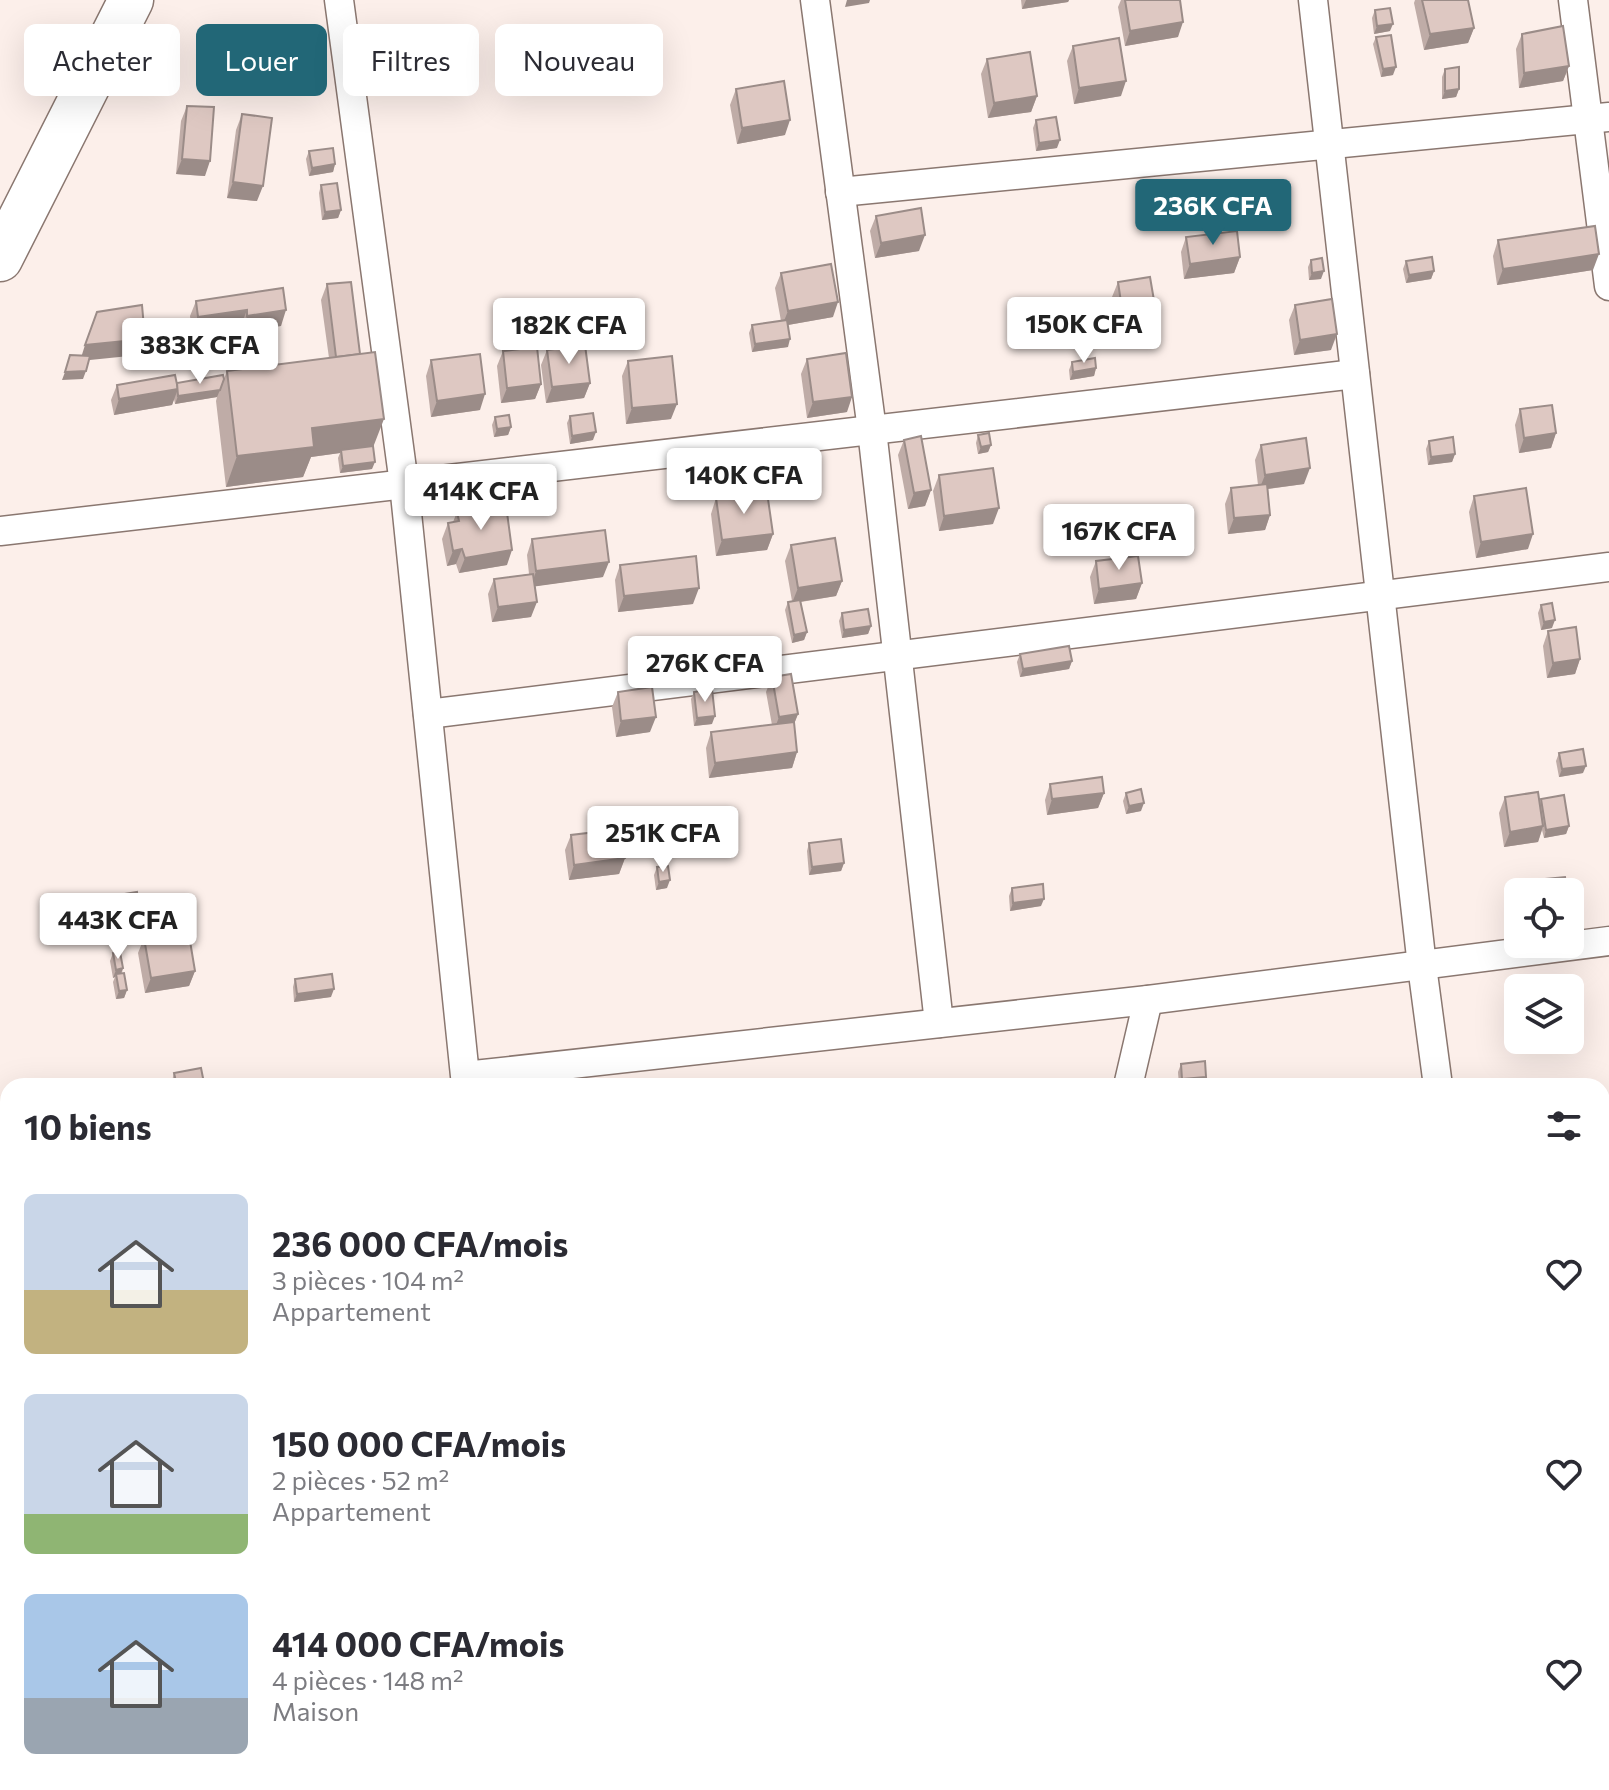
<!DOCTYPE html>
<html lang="fr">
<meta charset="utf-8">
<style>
body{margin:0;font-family:Commissioner,sans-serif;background:#f2f2f3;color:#2b2b33;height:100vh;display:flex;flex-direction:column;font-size:30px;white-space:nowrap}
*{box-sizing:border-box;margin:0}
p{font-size:26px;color:#7c7c81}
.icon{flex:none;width:44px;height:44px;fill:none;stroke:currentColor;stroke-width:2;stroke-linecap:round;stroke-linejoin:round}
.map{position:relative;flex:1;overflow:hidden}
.side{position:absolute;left:0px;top:1078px;width:1610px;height:712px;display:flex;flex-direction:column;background:#fff;border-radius:24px 24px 0 0;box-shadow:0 8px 32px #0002}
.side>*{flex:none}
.top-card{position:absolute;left:24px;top:24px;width:800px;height:72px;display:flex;gap:16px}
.tools{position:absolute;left:1504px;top:878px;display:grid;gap:16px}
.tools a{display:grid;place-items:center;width:80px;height:80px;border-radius:12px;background:#fff;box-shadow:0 8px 32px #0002;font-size:40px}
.price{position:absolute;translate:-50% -68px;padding:0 18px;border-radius:8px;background:#fff;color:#222;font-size:26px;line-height:52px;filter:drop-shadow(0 2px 4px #0008)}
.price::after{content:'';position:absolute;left:50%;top:48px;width:24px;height:18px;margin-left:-12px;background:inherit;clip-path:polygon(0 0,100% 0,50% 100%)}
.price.selected{background:#226777;color:#fff}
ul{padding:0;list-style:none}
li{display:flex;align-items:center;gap:24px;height:200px;padding:0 24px}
li span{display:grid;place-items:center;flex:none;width:224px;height:160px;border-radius:12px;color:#555}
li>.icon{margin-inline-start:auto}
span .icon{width:96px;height:96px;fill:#fffc;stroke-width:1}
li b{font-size:34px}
h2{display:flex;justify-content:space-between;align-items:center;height:96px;padding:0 24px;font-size:34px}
.chip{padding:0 28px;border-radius:12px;background:#fff;box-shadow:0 8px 32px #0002;font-size:28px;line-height:72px}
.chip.selected{background:#226777;color:#fff}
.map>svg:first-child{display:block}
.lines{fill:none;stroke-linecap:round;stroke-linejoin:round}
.street-casing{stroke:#8a7770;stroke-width:31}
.primary-casing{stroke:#8a7770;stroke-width:47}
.street{stroke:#fff;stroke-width:28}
.primary{stroke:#fff;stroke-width:44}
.wall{fill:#bfaca7}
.shaded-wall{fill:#9b8c88}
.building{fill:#dec8c2;stroke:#9b8c88;stroke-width:2}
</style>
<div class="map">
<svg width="1609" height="1790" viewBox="0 0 1609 1790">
<rect width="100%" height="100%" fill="#fcefea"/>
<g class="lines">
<g class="street-casing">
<g id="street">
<polyline points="339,0 404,484 465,1076 1148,1000 1609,941"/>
<polyline points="815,0 872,430 939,1023"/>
<polyline points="1313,0 1422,966 1438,1086"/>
<polyline points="1573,0 1609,286"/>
<polyline points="840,192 1609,117"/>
<polyline points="0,531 1355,374"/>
<polyline points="428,714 1609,567"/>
<polyline points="1128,1086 1148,1000"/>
<polyline points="1532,1782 1533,1790"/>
<polyline points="1197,1790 1209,1782"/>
</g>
</g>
<g class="primary-casing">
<polyline id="primary" points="0,259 131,0"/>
</g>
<use href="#street" class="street"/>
<use href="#primary" class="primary"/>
</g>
<g class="wall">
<polygon points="1021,0 1069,0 1068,2 1022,9"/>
<polygon points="1121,0 1180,0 1178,37 1125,46 1118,7"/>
<polygon points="1415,0 1468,0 1474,28 1468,43 1424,50 1414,3"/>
<polygon points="1375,10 1390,31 1374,34 1372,18"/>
<polygon points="1522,34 1569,66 1563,81 1519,88 1516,49"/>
<polygon points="1376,37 1393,75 1381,77 1373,44"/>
<polygon points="1073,46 1121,96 1074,104 1067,61"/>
<polygon points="987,59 1037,96 1031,112 988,118 981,74"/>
<polygon points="1445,69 1459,89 1456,97 1442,99 1442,77"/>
<polygon points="736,89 785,135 737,144 730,105"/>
<polygon points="187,106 205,176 176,174 181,121"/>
<polygon points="242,114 257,201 227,198 236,130"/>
<polygon points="1036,120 1057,148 1036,151 1033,128"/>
<polygon points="309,151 335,164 333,172 309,176 306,159"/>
<polygon points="321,185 341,210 338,218 322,220 319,193"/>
<polygon points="876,216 919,251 875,258 870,231"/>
<polygon points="1186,237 1240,257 1234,273 1184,279 1181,252"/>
<polygon points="1498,240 1593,270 1497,285 1493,256"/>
<polygon points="1311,260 1321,279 1309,280 1308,267"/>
<polygon points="1406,261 1434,271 1431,279 1406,283 1403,269"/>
<polygon points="781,273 833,317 788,325 788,347 752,352 749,333 752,325 781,321 775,288"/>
<polygon points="1118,282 1158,324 1152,339 1120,344 1112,297"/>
<polygon points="327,284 360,354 373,448 372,469 340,473 338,458 340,453 311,457 303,477 226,487 216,401 217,397 175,404 174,399 172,405 114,415 111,400 117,385 177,383 224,379 227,371 329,358 321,300"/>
<polygon points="283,288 281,326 242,331 241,325 192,332 190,316 196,301"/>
<polygon points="1295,305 1331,350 1294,355 1289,320"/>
<polygon points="547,350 590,383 584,398 546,403 541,365"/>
<polygon points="503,351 541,384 535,399 501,403 497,366"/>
<polygon points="807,359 847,412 807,418 801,374"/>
<polygon points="431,360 480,410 431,417 426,376"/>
<polygon points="628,361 671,419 626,424 622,376"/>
<polygon points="1072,362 1096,368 1094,376 1070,380 1069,370"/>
<polygon points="1520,409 1556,433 1551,448 1519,453 1515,425"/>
<polygon points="570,416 593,440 570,444 567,423"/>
<polygon points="495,417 511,427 508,435 494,437 492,425"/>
<polygon points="978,435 991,445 988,452 978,454 976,443"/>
<polygon points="904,440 931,490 925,506 908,509 898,455"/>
<polygon points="1429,441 1455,454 1452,462 1428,465 1426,449"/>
<polygon points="1261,445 1304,484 1268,489 1270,515 1265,530 1228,534 1225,504 1231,488 1258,485 1255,460"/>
<polygon points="939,475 993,524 939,531 933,491"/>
<polygon points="1474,496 1528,549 1476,558 1469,512"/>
<polygon points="716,498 773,534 767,550 716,556 711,514"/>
<polygon points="457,512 507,565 459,573 456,564 447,566 442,539 448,523 453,522"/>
<polygon points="532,539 603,577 535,586 531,617 492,622 488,594 494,579 529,574 527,555"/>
<polygon points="791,545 842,581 836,596 801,602 807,632 804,640 792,643 785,610 788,602 792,601 785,561"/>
<polygon points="1096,561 1142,583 1136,599 1094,604 1090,577"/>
<polygon points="620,565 693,604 618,612 615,580"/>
<polygon points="1541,605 1552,628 1541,630 1538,613"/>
<polygon points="842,613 871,626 868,634 842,638 839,621"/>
<polygon points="1548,631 1580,659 1575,674 1547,678 1543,646"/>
<polygon points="1020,654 1072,661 1069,669 1020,677 1017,662"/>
<polygon points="772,677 798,714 794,724 797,752 792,768 709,778 706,748 711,732 772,725 766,692"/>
<polygon points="618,692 650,732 616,737 612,707"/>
<polygon points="694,692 712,724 694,726 691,699"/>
<polygon points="1559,753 1583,773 1559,777 1556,761"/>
<polygon points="1050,784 1104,793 1098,808 1047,815 1045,800"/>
<polygon points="1126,793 1141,811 1126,814 1123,801"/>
<polygon points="1505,797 1540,803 1541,799 1569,826 1566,834 1544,838 1542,830 1538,842 1504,847 1499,813"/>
<polygon points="571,835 625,858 619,874 569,880 565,850"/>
<polygon points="809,843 844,863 841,871 809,875 807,851"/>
<polygon points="657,867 667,888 656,890 654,875"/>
<polygon points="1525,881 1527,892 1522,892"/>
<polygon points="1012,888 1041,906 1010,911 1009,896"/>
<polygon points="106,897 136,915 127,917 124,927 107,930 103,904"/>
<polygon points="144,938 161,940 195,971 189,986 145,993 138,953"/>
<polygon points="113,953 123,968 122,973 127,990 124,998 116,999 113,982 115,977 113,978 110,961"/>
<polygon points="295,979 331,997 294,1002 293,987"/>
<polygon points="1181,1064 1204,1084 1179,1086 1178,1072"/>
<polygon points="174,1073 204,1083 203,1086 172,1086 172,1081"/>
</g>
<g class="shaded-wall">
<polygon points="847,0 870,0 869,3 845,7"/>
<polygon points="1026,0 1069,0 1068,2 1022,9"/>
<polygon points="1183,22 1178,37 1125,46 1130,31"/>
<polygon points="1393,24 1390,31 1374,34 1377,26"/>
<polygon points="1474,28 1468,43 1424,50 1430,34"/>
<polygon points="1569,66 1563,81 1519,88 1524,73"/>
<polygon points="1396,67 1393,75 1381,77 1383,69"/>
<polygon points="1126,81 1121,96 1074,104 1079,88"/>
<polygon points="1459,89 1456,97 1442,99 1445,91"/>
<polygon points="1037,96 1031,112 988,118 994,103"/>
<polygon points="790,120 785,135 737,144 742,128"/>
<polygon points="1060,140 1057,148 1036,151 1039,143"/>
<polygon points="182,159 210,161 205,176 176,174"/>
<polygon points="335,164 333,172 309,176 312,168"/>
<polygon points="233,182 263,186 257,201 227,198"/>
<polygon points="341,210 338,218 322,220 325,212"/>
<polygon points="925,235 919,251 875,258 881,243"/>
<polygon points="1599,254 1593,270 1497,285 1503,269"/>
<polygon points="1240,257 1234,273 1184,279 1190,264"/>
<polygon points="1324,271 1321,279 1309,280 1312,273"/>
<polygon points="1434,271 1431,279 1406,283 1409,275"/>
<polygon points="838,302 833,317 782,326 788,311"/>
<polygon points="247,310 241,325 192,332 198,317"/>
<polygon points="286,310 281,326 242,331 247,316"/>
<polygon points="1158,324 1152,339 1120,344 1125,329"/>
<polygon points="1337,334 1331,350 1294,355 1300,340"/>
<polygon points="145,339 139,355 80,361 85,345"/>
<polygon points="790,339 788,347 752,352 755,344"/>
<polygon points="1096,368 1094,376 1070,380 1073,372"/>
<polygon points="86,371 83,379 62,380 65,372"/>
<polygon points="590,383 584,398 546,403 552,387"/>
<polygon points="541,384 535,399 501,403 507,388"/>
<polygon points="178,389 172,405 114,415 119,399"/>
<polygon points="220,390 217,397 175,404 178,396"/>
<polygon points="485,394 480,410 431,417 437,401"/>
<polygon points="852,397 847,412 807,418 813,402"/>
<polygon points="677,404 671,419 626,424 632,408"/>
<polygon points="384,419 372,450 341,450 340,453 311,457 303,477 226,487 237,456 312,428"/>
<polygon points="511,427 508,435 494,437 497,429"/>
<polygon points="596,432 593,440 570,444 572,436"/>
<polygon points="1556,433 1551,448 1519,453 1524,438"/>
<polygon points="991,445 988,452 978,454 981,447"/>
<polygon points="1455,454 1452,462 1428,465 1431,457"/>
<polygon points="375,462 372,469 340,473 343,466"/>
<polygon points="1310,468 1304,484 1259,490 1265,475"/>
<polygon points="931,490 925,506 908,509 914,493"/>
<polygon points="999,508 993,524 939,531 944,516"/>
<polygon points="1270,515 1265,530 1228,534 1234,518"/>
<polygon points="773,534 767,550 716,556 722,540"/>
<polygon points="1533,534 1528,549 1476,558 1481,542"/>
<polygon points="462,549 456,564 447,566 453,551"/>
<polygon points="512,550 507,565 459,573 465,558"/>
<polygon points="609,562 603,577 531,587 536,571"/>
<polygon points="842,581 836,596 792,603 798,588"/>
<polygon points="1142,583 1136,599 1094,604 1099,589"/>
<polygon points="699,588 693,604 618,612 624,596"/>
<polygon points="537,602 531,617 492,622 498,607"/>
<polygon points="1555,620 1552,628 1541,630 1544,622"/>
<polygon points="871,626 868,634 842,638 844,630"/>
<polygon points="807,632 804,640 792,643 794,635"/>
<polygon points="1580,659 1575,674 1547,678 1553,663"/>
<polygon points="1072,661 1069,669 1020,677 1023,669"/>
<polygon points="798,714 792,729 773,733 779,717"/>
<polygon points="715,716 712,724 694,726 697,718"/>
<polygon points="656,717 650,732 616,737 621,721"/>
<polygon points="797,752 792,768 709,778 715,763"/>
<polygon points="1586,766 1583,773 1559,777 1562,769"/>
<polygon points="1104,793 1098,808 1047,815 1052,799"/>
<polygon points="1144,803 1141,811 1126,814 1129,806"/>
<polygon points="1543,826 1538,842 1504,847 1510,832"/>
<polygon points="1569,826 1566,834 1544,838 1546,830"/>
<polygon points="625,858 619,874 569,880 574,865"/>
<polygon points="844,863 841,871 809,875 812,867"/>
<polygon points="670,880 667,888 656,890 659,882"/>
<polygon points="1044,899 1041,906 1010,911 1013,903"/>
<polygon points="139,908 136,915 123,918 126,910"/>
<polygon points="127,919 124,927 107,930 110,922"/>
<polygon points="123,968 120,976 116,974 115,977 113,978 116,970"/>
<polygon points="195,971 189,986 145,993 151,978"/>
<polygon points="334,989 331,997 294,1002 297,994"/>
<polygon points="127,990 124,998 116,999 119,991"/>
<polygon points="1206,1077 1204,1084 1180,1086 1182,1079"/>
</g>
<g class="building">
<polygon points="1125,0 1180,0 1183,22 1130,31"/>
<polygon points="1422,0 1468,0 1474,28 1430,34"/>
<polygon points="1390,8 1393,24 1377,26 1375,10"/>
<polygon points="1563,26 1569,66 1524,73 1522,34"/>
<polygon points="1391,35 1396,67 1383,69 1376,37"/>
<polygon points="1119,38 1126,81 1079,88 1073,46"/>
<polygon points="1030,52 1037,96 994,103 987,59"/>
<polygon points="1459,67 1459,89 1445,91 1445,69"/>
<polygon points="784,81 790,120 742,128 736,89"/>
<polygon points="187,106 214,107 210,161 182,159"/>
<polygon points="242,114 272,118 263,186 233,182"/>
<polygon points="1056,117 1060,140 1039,143 1036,120"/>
<polygon points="333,148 335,164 312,168 309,151"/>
<polygon points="337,183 341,210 325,212 321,185"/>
<polygon points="921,208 925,235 881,243 876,216"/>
<polygon points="1595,226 1599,254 1503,269 1498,240"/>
<polygon points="1237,231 1240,257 1190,264 1186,237"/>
<polygon points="1432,257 1434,271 1409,275 1406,261"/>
<polygon points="1322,258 1324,271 1312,273 1311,260"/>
<polygon points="831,264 838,302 788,311 781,273"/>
<polygon points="1150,277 1158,324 1125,329 1118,282"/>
<polygon points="351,282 360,354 336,357 327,284"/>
<polygon points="283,288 286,310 247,316 247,310 198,317 196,301"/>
<polygon points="1332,299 1337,334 1300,340 1295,305"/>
<polygon points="142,305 145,339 85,345 97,312"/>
<polygon points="787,320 790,339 755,344 752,325"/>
<polygon points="585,345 590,383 552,387 547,350"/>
<polygon points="537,347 541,384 507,388 503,351"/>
<polygon points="375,352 384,419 312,428 314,447 237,456 227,371"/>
<polygon points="846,353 852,397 813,402 807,359"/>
<polygon points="480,354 485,394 437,401 431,360"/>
<polygon points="70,355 90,356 86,371 65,372"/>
<polygon points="672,356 677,404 632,408 628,361"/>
<polygon points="1095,358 1096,368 1073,372 1072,362"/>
<polygon points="175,375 178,389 119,399 117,385"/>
<polygon points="223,375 224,379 220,390 178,396 177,383"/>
<polygon points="1552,405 1556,433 1524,438 1520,409"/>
<polygon points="593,413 596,432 572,436 570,416"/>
<polygon points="509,415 511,427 497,429 495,417"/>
<polygon points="989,433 991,445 981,447 978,435"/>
<polygon points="921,436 931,490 914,493 904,440"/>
<polygon points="1453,437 1455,454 1431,457 1429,441"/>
<polygon points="1306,438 1310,468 1265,475 1261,445"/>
<polygon points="373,446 375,462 343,466 341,450"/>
<polygon points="993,468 999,508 944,516 939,475"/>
<polygon points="1267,484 1270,515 1234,518 1231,488"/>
<polygon points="1526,488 1533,534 1481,542 1474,496"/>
<polygon points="767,492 773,534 722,540 716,498"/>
<polygon points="506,505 512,550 465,558 462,549 453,551 448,523 459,521 457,512"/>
<polygon points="605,530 609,562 536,571 532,539"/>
<polygon points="835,538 842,581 798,588 791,545"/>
<polygon points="696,556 699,588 624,596 620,565"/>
<polygon points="1138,556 1142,583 1099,589 1096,561"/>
<polygon points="533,574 537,602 498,607 494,579"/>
<polygon points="800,600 807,632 794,635 788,602"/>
<polygon points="1552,603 1555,620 1544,622 1541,605"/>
<polygon points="868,609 871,626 844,630 842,613"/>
<polygon points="1576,627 1580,659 1553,663 1548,631"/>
<polygon points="1069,646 1072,661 1023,669 1020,654"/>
<polygon points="791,674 798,714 779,717 772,677"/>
<polygon points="652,687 656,717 621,721 618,692"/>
<polygon points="712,689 715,716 697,718 694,692"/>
<polygon points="794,722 797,752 715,763 711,732"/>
<polygon points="1583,749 1586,766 1562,769 1559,753"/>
<polygon points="1102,777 1104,793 1052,799 1050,784"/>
<polygon points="1141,789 1144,803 1129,806 1126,793"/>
<polygon points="1538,792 1543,826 1510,832 1505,797"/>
<polygon points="1564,795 1569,826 1546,830 1541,799"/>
<polygon points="621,829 625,858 574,865 571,835"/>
<polygon points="841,839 844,863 812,867 809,843"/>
<polygon points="668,866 670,880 659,882 657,867"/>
<polygon points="1565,877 1567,892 1527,892 1525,881"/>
<polygon points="1043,884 1044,899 1013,903 1012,888"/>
<polygon points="137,892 139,908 126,910 127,919 110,922 106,897"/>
<polygon points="160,935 161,940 189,935 195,971 151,978 144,938"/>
<polygon points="120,952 123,968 116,970 113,953"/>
<polygon points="124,973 127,990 119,991 116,974"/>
<polygon points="332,974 334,989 297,994 295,979"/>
<polygon points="1205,1061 1206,1077 1182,1079 1181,1064"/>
<polygon points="201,1068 204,1083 186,1086 177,1086 174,1073"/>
</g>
</svg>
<div class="tools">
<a><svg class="icon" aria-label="locate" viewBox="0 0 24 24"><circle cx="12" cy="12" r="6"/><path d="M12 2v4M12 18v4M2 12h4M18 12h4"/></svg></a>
<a><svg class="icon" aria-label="layers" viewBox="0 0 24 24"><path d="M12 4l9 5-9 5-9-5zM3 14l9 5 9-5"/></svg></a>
</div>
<b class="price selected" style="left:1213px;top:247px">236K CFA</b>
<b class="price" style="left:1084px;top:365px">150K CFA</b>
<b class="price" style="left:569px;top:366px">182K CFA</b>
<b class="price" style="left:200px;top:386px">383K CFA</b>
<b class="price" style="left:744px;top:516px">140K CFA</b>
<b class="price" style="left:481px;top:532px">414K CFA</b>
<b class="price" style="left:1119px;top:572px">167K CFA</b>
<b class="price" style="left:705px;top:704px">276K CFA</b>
<b class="price" style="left:663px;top:874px">251K CFA</b>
<b class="price" style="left:118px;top:961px">443K CFA</b>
<div class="top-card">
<a class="chip">Acheter</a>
<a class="chip selected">Louer</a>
<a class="chip">Filtres</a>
<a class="chip">Nouveau</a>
</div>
<section class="side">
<h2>10 biens<svg class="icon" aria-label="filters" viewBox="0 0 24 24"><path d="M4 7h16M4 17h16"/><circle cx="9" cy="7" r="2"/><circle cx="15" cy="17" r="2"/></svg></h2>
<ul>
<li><span style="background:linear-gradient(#c9d6e8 60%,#c2b280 0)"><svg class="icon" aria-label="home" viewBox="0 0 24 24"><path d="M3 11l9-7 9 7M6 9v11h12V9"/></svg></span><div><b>236 000 CFA/mois</b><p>3 pièces · 104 m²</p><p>Appartement</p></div><svg class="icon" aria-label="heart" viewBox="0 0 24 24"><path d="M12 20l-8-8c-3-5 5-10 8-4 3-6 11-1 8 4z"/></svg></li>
<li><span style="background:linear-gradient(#c9d6e8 75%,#8fb573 0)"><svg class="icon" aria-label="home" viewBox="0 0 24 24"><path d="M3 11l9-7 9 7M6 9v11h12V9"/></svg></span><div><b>150 000 CFA/mois</b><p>2 pièces · 52 m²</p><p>Appartement</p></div><svg class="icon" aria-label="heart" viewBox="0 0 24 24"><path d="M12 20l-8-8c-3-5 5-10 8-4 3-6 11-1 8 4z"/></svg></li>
<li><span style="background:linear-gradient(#a9c7e8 65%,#9aa5b1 0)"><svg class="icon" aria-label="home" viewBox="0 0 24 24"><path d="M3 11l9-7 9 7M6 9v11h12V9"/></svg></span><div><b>414 000 CFA/mois</b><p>4 pièces · 148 m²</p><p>Maison</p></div><svg class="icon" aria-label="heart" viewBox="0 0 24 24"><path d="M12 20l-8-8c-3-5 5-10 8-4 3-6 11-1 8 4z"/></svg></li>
</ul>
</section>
</div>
